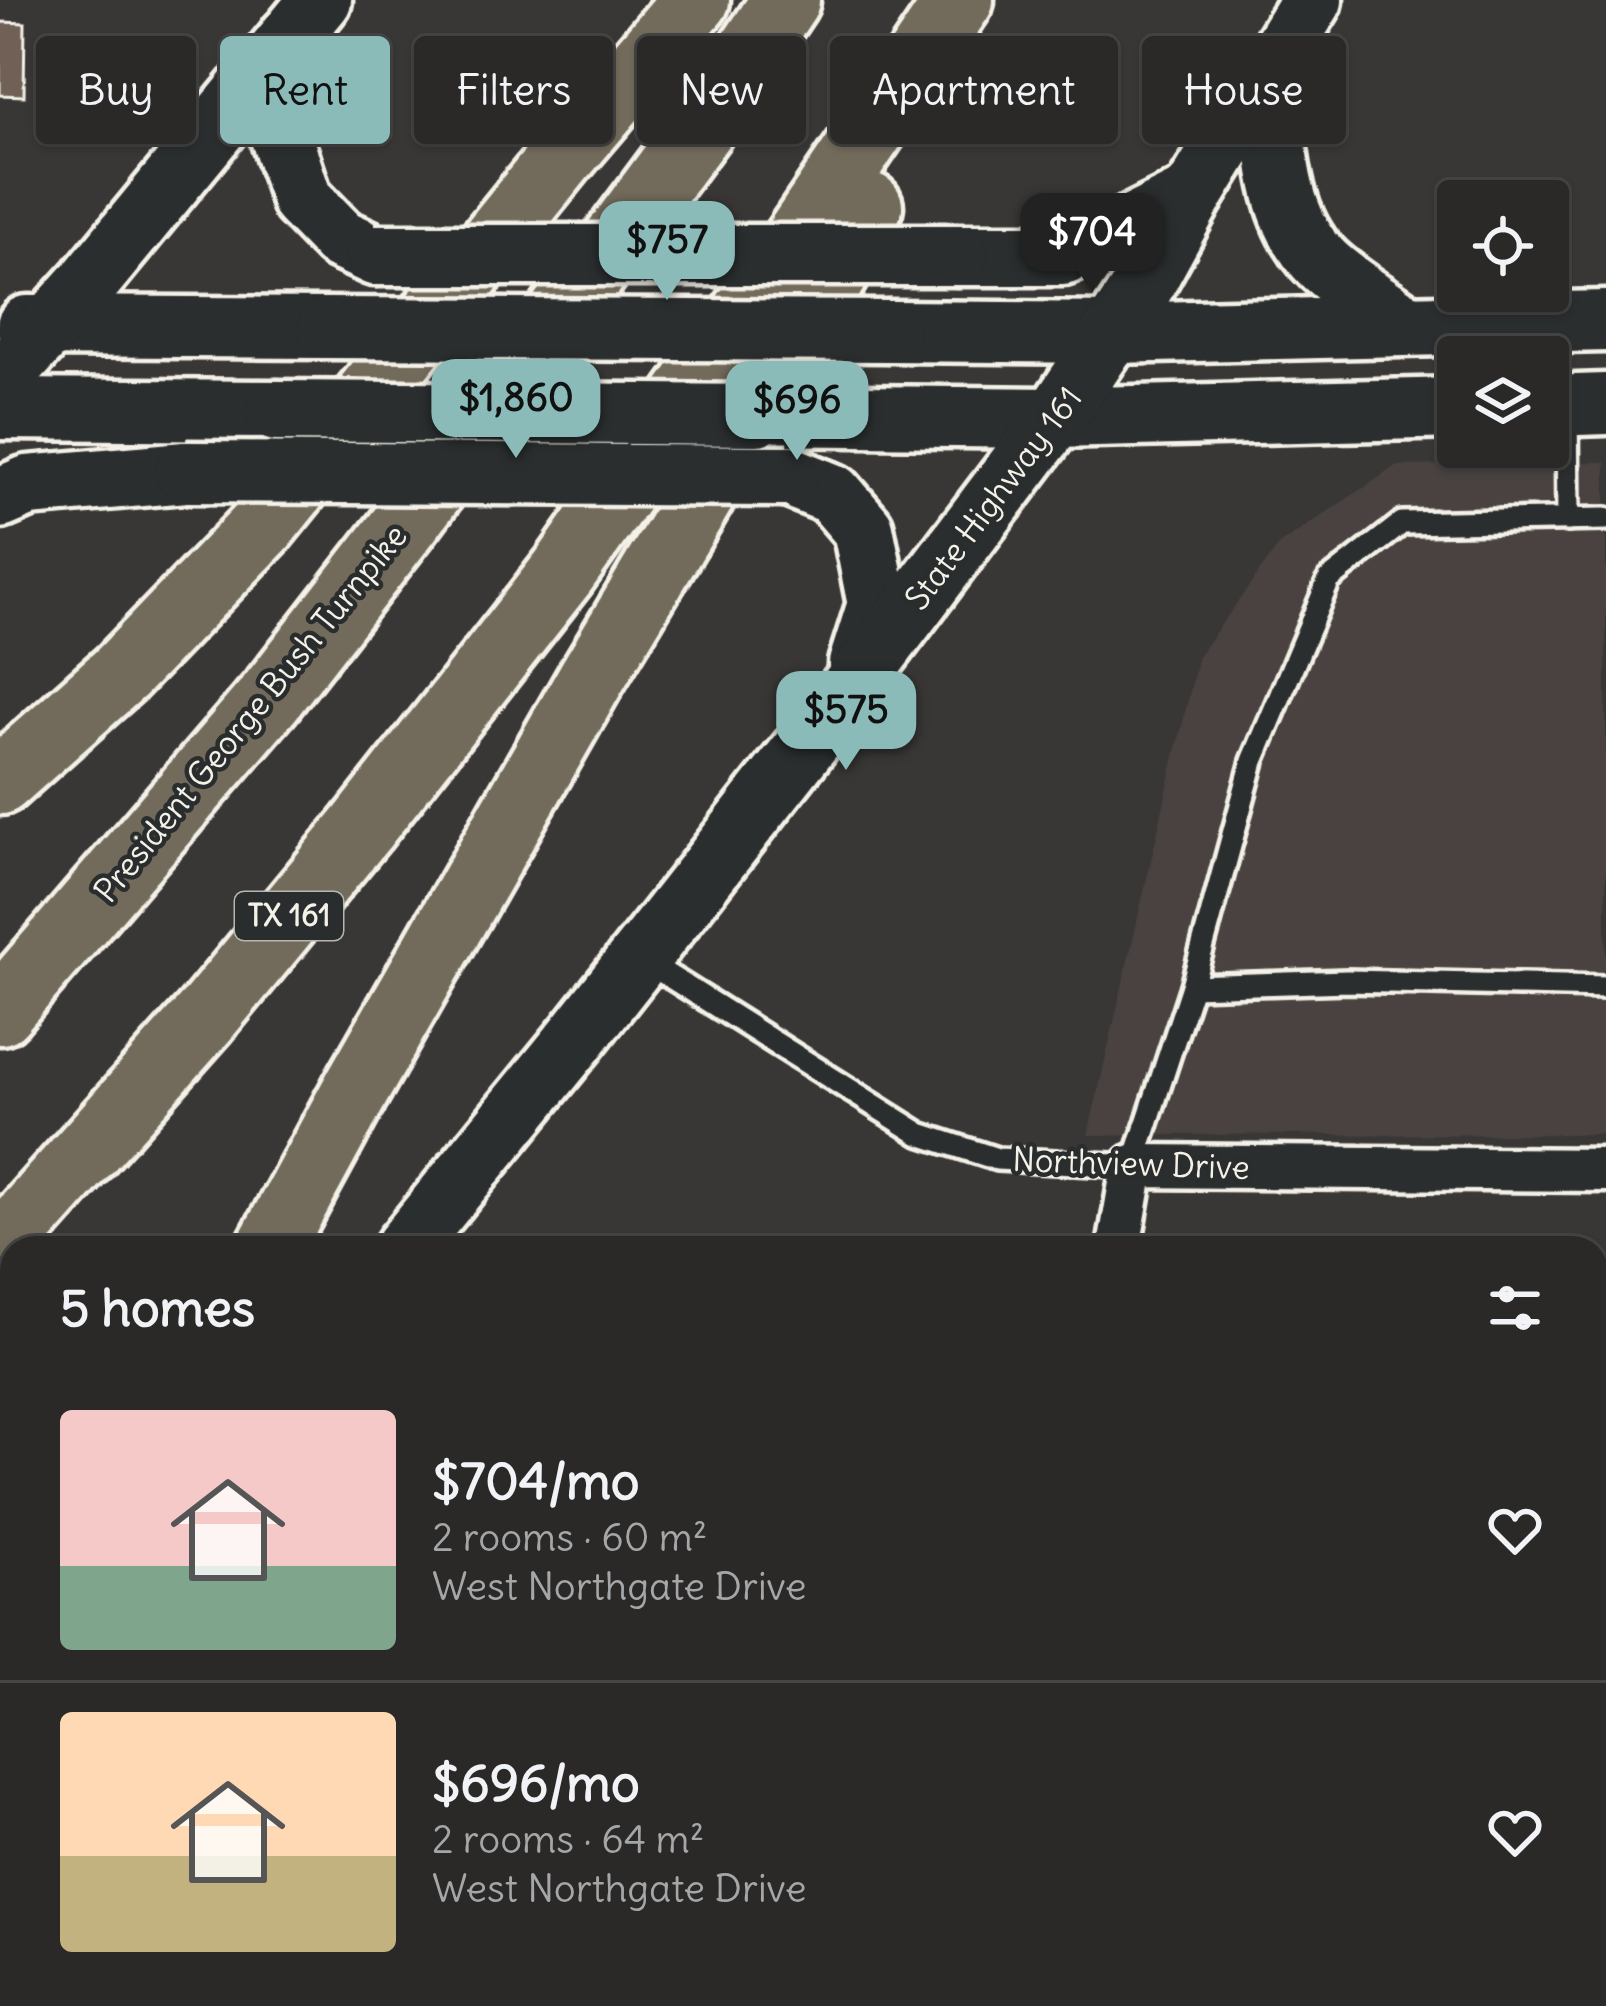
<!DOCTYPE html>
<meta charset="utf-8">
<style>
body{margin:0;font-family:Delius,sans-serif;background:#323130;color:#f1f3f6;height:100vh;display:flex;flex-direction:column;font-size:45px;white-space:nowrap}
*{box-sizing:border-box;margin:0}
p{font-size:39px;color:#a5a6a8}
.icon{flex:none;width:66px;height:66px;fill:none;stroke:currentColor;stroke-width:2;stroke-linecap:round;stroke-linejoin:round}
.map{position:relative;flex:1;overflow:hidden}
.side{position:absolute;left:0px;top:1236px;width:1608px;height:771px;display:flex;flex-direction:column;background:#2a2928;border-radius:36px 36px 0 0;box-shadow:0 3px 9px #0004,0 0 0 3px #464545}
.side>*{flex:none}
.hud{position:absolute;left:36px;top:36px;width:1536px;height:108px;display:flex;gap:24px}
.tools{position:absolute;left:1437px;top:180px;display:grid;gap:24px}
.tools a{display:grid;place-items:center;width:132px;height:132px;border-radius:12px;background:#2a2928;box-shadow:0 3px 9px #0004,0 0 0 3px #464545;font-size:60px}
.price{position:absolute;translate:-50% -102px;padding:0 27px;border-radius:24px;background:#8bbbb9;color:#111;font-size:39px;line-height:78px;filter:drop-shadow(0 3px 6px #0008)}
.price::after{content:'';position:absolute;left:50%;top:72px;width:36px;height:27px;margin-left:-18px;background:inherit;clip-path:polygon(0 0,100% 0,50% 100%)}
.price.current{background:#222;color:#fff}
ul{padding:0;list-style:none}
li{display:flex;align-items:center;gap:36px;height:300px;padding:0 60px}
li+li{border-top:3px solid #464545}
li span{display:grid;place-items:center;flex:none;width:336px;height:240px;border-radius:12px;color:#555}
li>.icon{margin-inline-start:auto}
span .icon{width:144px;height:144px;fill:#fffc;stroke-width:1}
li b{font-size:51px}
h2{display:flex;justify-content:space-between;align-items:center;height:144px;padding:0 60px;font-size:51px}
.chip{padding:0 42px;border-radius:12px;background:#2a2928;box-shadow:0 3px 9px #0004,0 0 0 3px #464545;font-size:42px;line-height:108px}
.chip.current{background:#8bbbb9;color:#111}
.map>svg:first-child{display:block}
.built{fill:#484340}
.building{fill:#6f6056;stroke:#f4f1e8;stroke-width:3}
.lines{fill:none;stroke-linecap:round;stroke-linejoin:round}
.service-casing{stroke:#f4f1e8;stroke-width:30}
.minor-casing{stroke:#f4f1e8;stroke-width:51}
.secondary-casing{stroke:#f4f1e8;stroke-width:69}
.motorway-casing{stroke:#f4f1e8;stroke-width:75}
.service{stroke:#2a2d2e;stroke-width:21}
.minor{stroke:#2a2d2e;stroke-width:42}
.secondary{stroke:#2a2d2e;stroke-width:60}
.motorway{stroke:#726b5a;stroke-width:66}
.secondary-bridge-casing{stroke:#f4f1e8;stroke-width:69;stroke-linecap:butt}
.secondary-bridge{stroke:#2a2d2e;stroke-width:60}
.labels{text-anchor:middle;stroke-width:9;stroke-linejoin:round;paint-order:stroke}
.shield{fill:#2a2d2e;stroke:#b7b6b0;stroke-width:3}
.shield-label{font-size:30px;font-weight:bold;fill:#f4f1e8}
.street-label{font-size:33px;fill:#f4f1e8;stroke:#2a2d2e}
</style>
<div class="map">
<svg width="1606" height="2006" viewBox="0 0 1606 2006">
<rect width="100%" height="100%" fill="#383736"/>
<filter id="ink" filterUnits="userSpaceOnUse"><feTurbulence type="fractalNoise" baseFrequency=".00833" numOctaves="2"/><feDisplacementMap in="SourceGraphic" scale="24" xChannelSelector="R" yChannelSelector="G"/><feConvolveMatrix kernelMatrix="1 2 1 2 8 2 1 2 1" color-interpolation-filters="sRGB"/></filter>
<g filter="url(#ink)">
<g class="built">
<polygon points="1606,462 1606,1134 1088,1135 1198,656 1280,544 1396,466"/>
<polygon points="1596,1261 1606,1261 1606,2006 1196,2006 1196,1995 1596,1995"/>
</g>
<g class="building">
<polygon points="0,22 25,23 24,96 0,95"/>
<polygon points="1596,1656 1606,1657 1606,2006 1162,2006 1162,1995 1596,1995"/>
</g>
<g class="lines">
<g class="service-casing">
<g id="service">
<polyline points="1567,406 1568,520"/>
<polyline points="645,961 920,1134 997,1159 1133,1166 1192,986 1253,761 1329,580 1402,523 1606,519"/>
<polyline points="1192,986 1347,981 1606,987"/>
<polyline points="1596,1335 1606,1335"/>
<polyline points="1596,1488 1606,1488"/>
<polyline points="0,1919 12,1907"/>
</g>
</g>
<g class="minor-casing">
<g id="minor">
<polyline points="1119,1248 1133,1166 1606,1170"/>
<polyline points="931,2006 933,1995"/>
</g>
</g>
<g class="secondary-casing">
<g id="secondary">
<polyline points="290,37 280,134 302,200 340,239 375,255"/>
<path d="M1269 72C1276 137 1273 215 1323 264 1347 287 1379 305 1406 325"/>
<polyline points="958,255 1063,255 1129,227 1193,195"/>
<polyline points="27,326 327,328"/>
<polyline points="890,331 1114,333 1606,321"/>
<polyline points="0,381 90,281 321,0"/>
<polyline points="1548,406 1606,404"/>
<polyline points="0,409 276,411"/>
<polyline points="757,415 1055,418 1458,408"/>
<polyline points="788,476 833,494 863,529 878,604 859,664"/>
<polyline points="0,498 28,486 186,472"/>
<polyline points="405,1248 575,1040 852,687 1055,418 1142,288 1193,195 1312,0"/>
<polyline points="0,1697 12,1685"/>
</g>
</g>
<g class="motorway-casing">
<g id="motorway">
<polyline points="0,781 121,673 262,527 562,157 696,0"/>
<polyline points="0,1011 269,699 406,523 703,124 786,0"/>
<polyline points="0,1248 206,1017 362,828 564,571 777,269 960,0"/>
<polyline points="270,1248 358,1086 592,677 834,274 869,206"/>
<polyline points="0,1620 12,1604"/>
</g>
</g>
<use href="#service" class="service"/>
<use href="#minor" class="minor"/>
<use href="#secondary" class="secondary"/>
<use href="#motorway" class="motorway"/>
<g class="secondary-bridge-casing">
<g id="secondary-bridge">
<polyline points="375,255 958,255"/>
<polyline points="327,328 890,331"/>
<polyline points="276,411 757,415"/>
<polyline points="186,472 788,476"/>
</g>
</g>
<use href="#secondary-bridge" class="secondary-bridge"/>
</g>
</g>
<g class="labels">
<rect class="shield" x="235" y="892" width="108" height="48" rx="9"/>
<g class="shield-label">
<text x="289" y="926">TX 161</text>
</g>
<g class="street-label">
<text transform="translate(993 498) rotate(-53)" y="12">State Highway 161</text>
<text transform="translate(250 713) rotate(-51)" y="12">President George Bush Turnpike</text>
<text transform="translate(1131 1163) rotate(2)" y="12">Northview Drive</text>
</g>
</g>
</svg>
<div class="tools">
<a><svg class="icon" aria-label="locate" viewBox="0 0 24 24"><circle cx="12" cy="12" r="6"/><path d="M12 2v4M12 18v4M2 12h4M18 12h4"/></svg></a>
<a><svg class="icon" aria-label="layers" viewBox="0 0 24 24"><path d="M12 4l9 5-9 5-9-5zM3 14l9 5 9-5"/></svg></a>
</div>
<b class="price current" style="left:1092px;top:295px">$704</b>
<b class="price" style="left:667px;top:303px">$757</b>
<b class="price" style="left:516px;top:461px">$1,860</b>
<b class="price" style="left:797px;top:463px">$696</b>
<b class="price" style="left:846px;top:773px">$575</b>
<div class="hud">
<a class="chip">Buy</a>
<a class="chip current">Rent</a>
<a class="chip">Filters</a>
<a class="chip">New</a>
<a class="chip">Apartment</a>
<a class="chip">House</a>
</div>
<section class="side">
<h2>5 homes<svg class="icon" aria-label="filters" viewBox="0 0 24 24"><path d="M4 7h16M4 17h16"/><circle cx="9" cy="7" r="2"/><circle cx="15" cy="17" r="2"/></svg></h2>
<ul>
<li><span style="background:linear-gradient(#f6c9c9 65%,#7fa58c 0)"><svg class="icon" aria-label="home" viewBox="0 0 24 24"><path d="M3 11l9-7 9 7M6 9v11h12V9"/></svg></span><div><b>$704/mo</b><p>2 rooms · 60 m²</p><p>West Northgate Drive</p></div><svg class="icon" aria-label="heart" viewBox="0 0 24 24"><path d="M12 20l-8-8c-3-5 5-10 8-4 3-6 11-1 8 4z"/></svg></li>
<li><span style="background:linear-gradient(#ffd9b3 60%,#c2b280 0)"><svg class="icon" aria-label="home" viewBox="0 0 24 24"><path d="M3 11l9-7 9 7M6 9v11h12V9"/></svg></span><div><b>$696/mo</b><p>2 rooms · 64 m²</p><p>West Northgate Drive</p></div><svg class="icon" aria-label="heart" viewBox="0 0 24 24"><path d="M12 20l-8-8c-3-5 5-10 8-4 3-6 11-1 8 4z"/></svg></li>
</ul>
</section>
</div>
